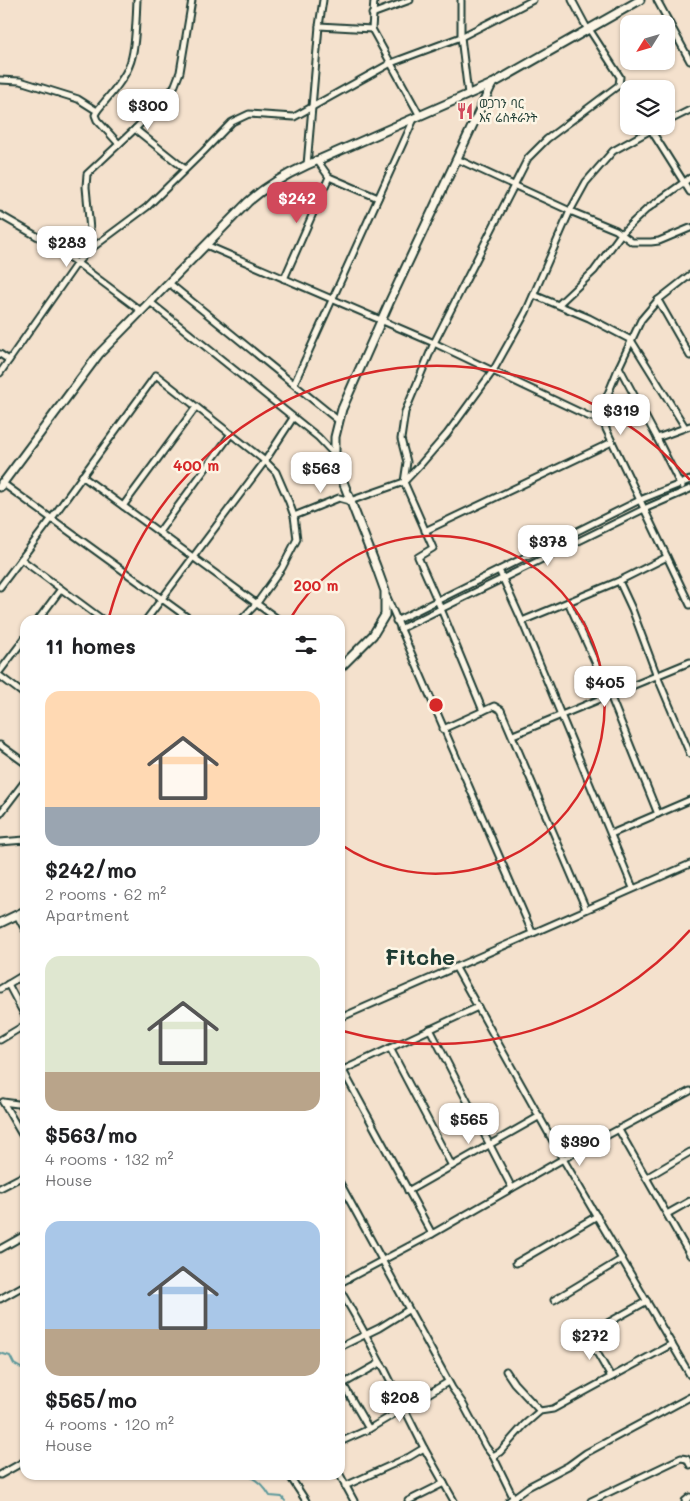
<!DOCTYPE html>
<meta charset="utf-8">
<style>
body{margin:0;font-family:Mali,"Noto Sans Ethiopic",sans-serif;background:#f6f6f6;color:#202124;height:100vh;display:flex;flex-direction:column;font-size:19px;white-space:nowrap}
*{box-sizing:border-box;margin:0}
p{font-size:16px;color:#757577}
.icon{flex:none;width:28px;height:28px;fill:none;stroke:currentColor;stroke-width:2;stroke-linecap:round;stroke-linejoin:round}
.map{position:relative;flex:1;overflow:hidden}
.sheet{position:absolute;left:20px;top:615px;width:325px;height:865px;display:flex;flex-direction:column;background:#fff;border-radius:15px;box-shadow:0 1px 4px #0004}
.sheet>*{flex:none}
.needle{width:32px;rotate:233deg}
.fabs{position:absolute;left:620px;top:15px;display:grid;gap:10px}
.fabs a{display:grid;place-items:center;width:55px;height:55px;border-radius:10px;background:#fff;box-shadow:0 1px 4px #0004;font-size:25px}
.price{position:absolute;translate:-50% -42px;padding:0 11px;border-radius:10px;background:#fff;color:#222;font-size:16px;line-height:32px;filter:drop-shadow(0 1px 2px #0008)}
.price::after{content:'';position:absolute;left:50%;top:30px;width:15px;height:11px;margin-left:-8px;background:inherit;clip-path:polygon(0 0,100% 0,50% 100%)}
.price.active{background:#d1495b;color:#fff}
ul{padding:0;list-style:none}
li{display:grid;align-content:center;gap:10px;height:265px;padding:0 25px}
li span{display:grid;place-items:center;height:155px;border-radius:15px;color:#555}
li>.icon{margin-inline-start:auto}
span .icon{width:90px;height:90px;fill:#fffc;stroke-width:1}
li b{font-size:21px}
h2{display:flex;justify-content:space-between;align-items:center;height:60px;padding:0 25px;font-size:21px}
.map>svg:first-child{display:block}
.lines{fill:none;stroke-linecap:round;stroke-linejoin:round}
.stream{stroke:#5d999b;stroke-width:2}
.street-casing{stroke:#1f3d34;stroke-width:9}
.secondary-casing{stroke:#1f3d34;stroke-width:11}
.street{stroke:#fcf5e5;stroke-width:5}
.secondary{stroke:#fcf5e5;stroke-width:7}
.ring{fill:none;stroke:#d62828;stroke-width:2.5}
.labels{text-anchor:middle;stroke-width:5;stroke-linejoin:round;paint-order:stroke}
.poi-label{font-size:12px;fill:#1f3d34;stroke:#fcf5e5;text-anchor:start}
.town-label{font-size:22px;font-weight:bold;fill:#1f3d34;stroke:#fcf5e5}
.centre{fill:#d62828;stroke:#fcf5e5;stroke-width:2.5}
.ring-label{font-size:15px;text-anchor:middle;font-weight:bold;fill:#d62828;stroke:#fcf5e5;stroke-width:5;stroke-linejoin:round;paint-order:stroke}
</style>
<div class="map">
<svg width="690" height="1501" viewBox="0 0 690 1501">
<rect width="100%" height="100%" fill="#f4e1cd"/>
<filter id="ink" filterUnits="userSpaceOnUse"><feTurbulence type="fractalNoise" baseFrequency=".02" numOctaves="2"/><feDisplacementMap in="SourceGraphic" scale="10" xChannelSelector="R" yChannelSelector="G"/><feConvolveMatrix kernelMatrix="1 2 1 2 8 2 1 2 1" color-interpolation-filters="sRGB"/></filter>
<g filter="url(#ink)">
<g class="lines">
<g class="stream">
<polyline points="0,1353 10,1356 14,1364 21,1368 25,1368"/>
<path d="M247 1475C258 1480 264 1486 270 1496L282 1497 285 1501"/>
</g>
<g class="street-casing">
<g id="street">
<polyline points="374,0 372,29 420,116"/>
<polyline points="461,0 461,37 468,94"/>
<polyline points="572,0 588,30"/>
<polyline points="657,0 690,61"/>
<polyline points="372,14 410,0"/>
<polyline points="319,26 372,29"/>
<polyline points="0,80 20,81 78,99 97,111"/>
<polyline points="666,122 690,110"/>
<polyline points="135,129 185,169"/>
<polyline points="651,130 690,192"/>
<path d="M119 144 97 120 95 115 97 111C108 97 122 83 129 66 136 51 136 18 137 0"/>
<polyline points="457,159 570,211 616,230 632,242 651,242 659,241 690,228"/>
<polyline points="317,160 329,177 378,198"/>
<polyline points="307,165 319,26 323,0"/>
<polyline points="0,215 40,238 77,263 141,311"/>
<polyline points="206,245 434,343 590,417 603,418"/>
<polyline points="88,251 90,230 86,187 87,174 135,129 168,96 175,85 180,72 192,0"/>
<polyline points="690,275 658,300 641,320 619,367 603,406 603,418 606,429 690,605"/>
<polyline points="284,279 329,177"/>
<polyline points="169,283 339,421"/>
<polyline points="534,295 589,318 631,340 685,427"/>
<polyline points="658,300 690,356"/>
<polyline points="150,302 318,437 335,455"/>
<polyline points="559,304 594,271 621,234 632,223 647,209 690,178"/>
<polyline points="0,354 9,360"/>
<polyline points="619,367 657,438"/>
<polyline points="0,373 77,263 88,251 147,207 203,152 232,122 249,114 294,117 391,63 461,37 533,0"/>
<polyline points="294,384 414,119"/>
<polyline points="82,476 279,620"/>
<polyline points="1,482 191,620"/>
<polyline points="682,486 680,484 657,438 690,426"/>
<polyline points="123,506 196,407"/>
<polyline points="294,516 339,498 350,501 404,482 421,464 447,434 493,371 526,312 570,211 586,182 613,151 658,126"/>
<polyline points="425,531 612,442"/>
<polyline points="159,532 231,434"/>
<polyline points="21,559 103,620"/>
<polyline points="499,570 522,621 633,888"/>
<polyline points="619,581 632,609 657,676 690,754"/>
<polyline points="0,587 52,518 156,375 265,461 276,472 289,502 294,516 297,539 282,568 257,603 241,620"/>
<polyline points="387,597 532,932"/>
<polyline points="568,602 610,695 658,814"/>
<polyline points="38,620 61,589"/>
<polyline points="146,620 265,461 293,418"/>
<polyline points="396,621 640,500 690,480"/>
<polyline points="522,621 619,581 667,557"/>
<polyline points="400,629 644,509 690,489"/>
<polyline points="0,671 25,638"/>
<polyline points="0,676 25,695"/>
<polyline points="443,729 483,711"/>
<polyline points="513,735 690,662"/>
<polyline points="0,745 25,763"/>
<polyline points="0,814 25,781"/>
<polyline points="611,834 690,800"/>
<polyline points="0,842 25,840"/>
<polyline points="586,909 501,710 494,706 483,711 441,609 418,557 433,548 404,482 407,462 401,439 405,412 434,343 528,158 547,139 619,85 620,77 589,29"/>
<polyline points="17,915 25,930"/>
<polyline points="456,968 563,1159 690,1375"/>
<polyline points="8,984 25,1016"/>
<polyline points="0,989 25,974"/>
<polyline points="340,1018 690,864"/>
<polyline points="430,1029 512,1188"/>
<polyline points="0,1040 25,1025"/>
<polyline points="390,1048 452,1166"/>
<polyline points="340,1065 432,1234"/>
<polyline points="343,1070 478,1007"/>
<polyline points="3,1102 25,1140"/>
<polyline points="3,1102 25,1105"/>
<polyline points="619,1130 690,1255"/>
<polyline points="646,1178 690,1152"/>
<polyline points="340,1183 452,1388 462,1402 486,1447 493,1456 515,1501"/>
<polyline points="0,1188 25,1175"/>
<polyline points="408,1191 540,1116"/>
<polyline points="667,1214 690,1201"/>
<polyline points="0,1249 25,1235"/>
<polyline points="516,1263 597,1216"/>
<polyline points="340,1283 432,1234 563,1159 690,1091"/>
<path d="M340 1290C350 1307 360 1324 369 1341 374 1349 378 1361 384 1368L424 1448 454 1501"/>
<polyline points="0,1299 25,1285"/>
<polyline points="554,1300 622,1259"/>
<polyline points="340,1347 379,1328 408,1310"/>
<polyline points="506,1371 514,1383 540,1411"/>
<polyline points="611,1377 596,1351 588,1334 647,1301"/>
<polyline points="340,1379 369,1429"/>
<polyline points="343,1384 380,1363"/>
<polyline points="340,1442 369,1429 448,1382"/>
<polyline points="493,1456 500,1452 524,1425 540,1411 553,1409 672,1344"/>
<polyline points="0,1475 25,1461"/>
<polyline points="289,1475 306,1501"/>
<polyline points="340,1475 354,1501"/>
<polyline points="345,1486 409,1457 424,1448"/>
<polyline points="408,1501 444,1483"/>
<polyline points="509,1501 528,1487 568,1466 586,1453 690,1397"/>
<polyline points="591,1501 681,1458 687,1459 690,1465"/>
<polyline points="685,1501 690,1497"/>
</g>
</g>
<g class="secondary-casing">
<g id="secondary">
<path d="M0 487 99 354 248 202C266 186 285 175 307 165L492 84 640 0"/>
<polyline points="340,668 373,635 385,615 385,591 376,566 342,479 335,456 335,437 342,409 389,303 492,84"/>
<polyline points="0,923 25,911"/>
</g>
</g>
<use href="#street" class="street"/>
<use href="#secondary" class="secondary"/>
</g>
</g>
<g class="ring">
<path d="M290 619A169 169 0 1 1 340 844"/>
<path d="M690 930A339 339 0 0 1 343 1031M109 617A339 339 0 0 1 690 480"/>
</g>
<defs>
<g id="restaurant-bare" transform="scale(1.35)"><path d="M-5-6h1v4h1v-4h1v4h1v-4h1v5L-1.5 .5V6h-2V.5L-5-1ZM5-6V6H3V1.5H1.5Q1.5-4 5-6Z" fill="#d1495b" stroke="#fcf5e5" stroke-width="2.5" paint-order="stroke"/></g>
</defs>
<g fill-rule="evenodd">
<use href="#restaurant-bare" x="465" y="111"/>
</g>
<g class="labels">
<g class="poi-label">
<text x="479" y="108">ወጋገን ባር<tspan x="479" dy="14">እና ሬስቶራንት</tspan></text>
</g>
<g class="town-label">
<text x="420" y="965">Fitche</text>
</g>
</g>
<circle cx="436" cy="705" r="8" class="centre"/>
<g class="ring-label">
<text x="196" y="471">400 m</text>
<text x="316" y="591">200 m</text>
</g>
</svg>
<div class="fabs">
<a><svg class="needle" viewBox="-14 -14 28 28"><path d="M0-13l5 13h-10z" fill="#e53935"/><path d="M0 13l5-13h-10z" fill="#757577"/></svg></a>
<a><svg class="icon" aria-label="layers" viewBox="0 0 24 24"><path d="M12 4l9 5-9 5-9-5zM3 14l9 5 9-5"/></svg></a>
</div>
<b class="price" style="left:148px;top:131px">$300</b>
<b class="price active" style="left:297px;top:224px">$242</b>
<b class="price" style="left:67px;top:268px">$283</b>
<b class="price" style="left:621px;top:436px">$319</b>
<b class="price" style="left:321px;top:494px">$563</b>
<b class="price" style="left:548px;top:567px">$378</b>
<b class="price" style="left:605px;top:708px">$405</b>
<b class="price" style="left:469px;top:1145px">$565</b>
<b class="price" style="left:580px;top:1167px">$390</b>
<b class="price" style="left:590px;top:1361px">$272</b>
<b class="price" style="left:400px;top:1423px">$208</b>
<section class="sheet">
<h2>11 homes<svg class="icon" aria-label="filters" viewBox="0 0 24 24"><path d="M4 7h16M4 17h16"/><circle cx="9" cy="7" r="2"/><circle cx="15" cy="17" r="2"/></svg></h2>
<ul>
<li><span style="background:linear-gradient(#ffd9b3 75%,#9aa5b1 0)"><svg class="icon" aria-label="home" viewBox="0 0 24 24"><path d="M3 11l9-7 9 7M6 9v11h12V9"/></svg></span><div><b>$242/mo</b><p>2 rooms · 62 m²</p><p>Apartment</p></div></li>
<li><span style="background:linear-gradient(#dfe7d0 75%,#b9a48a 0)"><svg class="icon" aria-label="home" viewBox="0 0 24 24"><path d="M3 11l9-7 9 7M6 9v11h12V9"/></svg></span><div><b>$563/mo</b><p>4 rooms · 132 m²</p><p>House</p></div></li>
<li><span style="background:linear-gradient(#a9c7e8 70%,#b9a48a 0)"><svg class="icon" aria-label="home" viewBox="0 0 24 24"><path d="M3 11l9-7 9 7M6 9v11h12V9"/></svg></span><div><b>$565/mo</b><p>4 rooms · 120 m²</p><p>House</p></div></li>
</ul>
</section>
</div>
